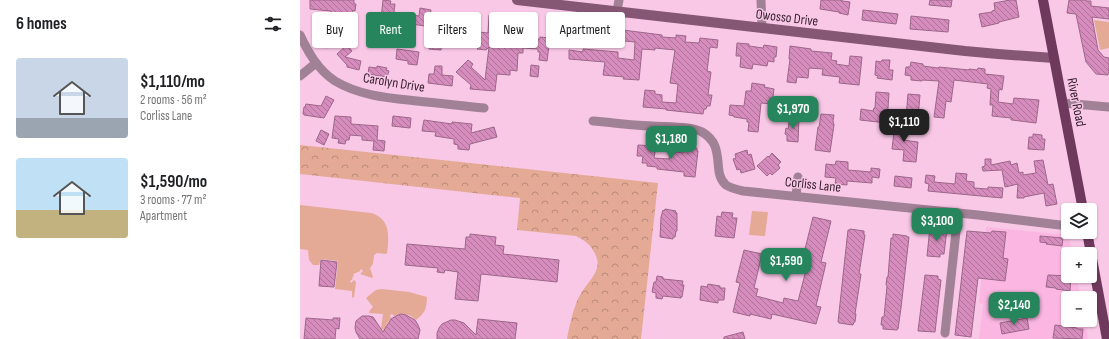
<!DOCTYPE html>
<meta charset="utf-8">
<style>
body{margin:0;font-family:"Sofia Sans Condensed",sans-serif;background:#f6f6f6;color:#202124;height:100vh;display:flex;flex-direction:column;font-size:15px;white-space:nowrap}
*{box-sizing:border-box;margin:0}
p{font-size:13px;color:#757577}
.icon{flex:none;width:22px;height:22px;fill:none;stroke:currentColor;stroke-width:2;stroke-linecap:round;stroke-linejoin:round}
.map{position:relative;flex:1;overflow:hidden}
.drawer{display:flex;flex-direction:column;background:#fff;width:300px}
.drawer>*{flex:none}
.guide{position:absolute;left:12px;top:12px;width:380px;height:36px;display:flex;gap:8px}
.controls{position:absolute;left:761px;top:203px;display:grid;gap:8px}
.controls a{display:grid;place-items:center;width:36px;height:36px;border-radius:4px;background:#fff;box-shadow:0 1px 3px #0004;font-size:20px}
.price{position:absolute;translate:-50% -34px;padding:0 9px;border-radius:8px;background:#26855c;color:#fff;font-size:13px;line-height:26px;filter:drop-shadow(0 1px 2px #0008)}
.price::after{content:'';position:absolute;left:50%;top:24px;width:12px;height:9px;margin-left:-6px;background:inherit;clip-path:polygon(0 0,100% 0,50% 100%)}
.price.selected{background:#222;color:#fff}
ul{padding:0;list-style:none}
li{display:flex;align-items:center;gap:12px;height:100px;padding:0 16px}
li span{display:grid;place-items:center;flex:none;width:112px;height:80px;border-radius:4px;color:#555}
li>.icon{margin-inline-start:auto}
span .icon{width:48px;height:48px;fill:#fffc;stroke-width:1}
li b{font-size:17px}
h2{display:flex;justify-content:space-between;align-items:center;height:48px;padding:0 16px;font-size:17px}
.chip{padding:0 14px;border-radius:4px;background:#fff;box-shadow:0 1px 3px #0004;font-size:14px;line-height:36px}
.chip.selected{background:#26855c;color:#fff}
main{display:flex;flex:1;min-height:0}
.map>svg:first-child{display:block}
.built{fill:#fbb7e2}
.green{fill:#e4aa95}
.park{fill:url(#park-crowns)}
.building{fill:url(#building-back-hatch);stroke:#9c6689}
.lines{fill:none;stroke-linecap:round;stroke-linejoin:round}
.street{stroke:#a18195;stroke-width:9}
.secondary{stroke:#855774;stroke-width:10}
.primary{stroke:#6f385d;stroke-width:10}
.labels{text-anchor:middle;stroke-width:3;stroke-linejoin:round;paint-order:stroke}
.street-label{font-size:14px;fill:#331d2c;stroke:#f9c8e7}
</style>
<main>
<section class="drawer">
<h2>6 homes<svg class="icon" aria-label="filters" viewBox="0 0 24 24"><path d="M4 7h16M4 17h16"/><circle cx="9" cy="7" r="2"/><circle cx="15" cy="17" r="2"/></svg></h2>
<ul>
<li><span style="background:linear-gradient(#c9d6e8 75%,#9aa5b1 0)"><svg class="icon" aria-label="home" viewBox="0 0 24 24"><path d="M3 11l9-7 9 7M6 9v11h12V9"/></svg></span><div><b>$1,110/mo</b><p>2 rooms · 56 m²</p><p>Corliss Lane</p></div></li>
<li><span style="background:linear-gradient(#bfe0f5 65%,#c2b280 0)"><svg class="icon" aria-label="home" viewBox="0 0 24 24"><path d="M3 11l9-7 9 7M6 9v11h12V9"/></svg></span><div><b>$1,590/mo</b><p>3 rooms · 77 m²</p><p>Apartment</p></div></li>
</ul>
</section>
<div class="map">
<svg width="809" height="339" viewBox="0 0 809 339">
<defs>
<pattern id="park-crowns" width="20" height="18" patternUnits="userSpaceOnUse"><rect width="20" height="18" fill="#e4aa95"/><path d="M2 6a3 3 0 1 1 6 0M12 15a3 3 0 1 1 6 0" fill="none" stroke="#b98a7a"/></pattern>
<pattern id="building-back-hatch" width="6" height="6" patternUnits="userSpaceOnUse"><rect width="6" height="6" fill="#d68dbd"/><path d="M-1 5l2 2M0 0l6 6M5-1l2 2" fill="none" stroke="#ae739a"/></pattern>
</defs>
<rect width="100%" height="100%" fill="#f9c8e7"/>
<polygon class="built" points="686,227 769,235 772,254 768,254 768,276 776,276 781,298 768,298 768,320 785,320 788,339 679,339 683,304 679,303"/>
<g class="green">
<polygon points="794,20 809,22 809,48 800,50"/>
<path d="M0 205 71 213C91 219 89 236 87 253L86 254 77 253 74 255 73 264 70 268 73 277 72 278 60 274 63 271 61 269 59 272H58L56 273H55L53 275 54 276 52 278 53 279 50 281 51 283 54 280 56 282 54 298 52 297V291L35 289 38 261 21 259 19 265H13L9 260 8 250 0 249Z"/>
<polygon points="452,211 468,212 465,236 449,235"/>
<path d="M82 289 109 292 127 297V298C126 309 126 312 116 320 110 314 103 312 94 316L92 314 90 315 91 318 87 323 85 330 81 329 83 314 69 313 70 310 73 307 66 298 76 290Z"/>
</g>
<path class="park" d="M0 145 358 183 341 339H267C269 327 274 305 280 295 288 280 305 270 294 252 290 244 284 240 276 236L217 230 220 198 0 174Z"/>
<g class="building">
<polygon points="10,0 54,0 54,4 56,4 55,11 53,10 52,15 39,13 39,16 30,16 31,11 10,9"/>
<polygon points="83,0 91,1 90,4 95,4 93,20 91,20 90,29 80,28"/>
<polygon points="521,0 542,0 542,1 550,2 548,15 539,13 539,12 520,9"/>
<polygon points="630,0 652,0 651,7 629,5"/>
<polygon points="710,0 716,0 719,17 699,22 699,23 682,27 679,14 692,12 692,11 695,10 694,3"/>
<polygon points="769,0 786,0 786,1 791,1 791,6 809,8 809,19 792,17 798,50 804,57 809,58 809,73 808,73 808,75 796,74 786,62 776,14 767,13"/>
<polygon points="120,8 131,10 130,14 157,17 155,28 147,27 147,29 111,24 112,15 119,16"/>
<polygon points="563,10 598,14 596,24 562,20"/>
<polygon points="189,15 200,16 196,41 212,43 214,22 223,23 222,38 238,40 238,39 240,39 240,37 250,38 247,61 239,60 240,52 238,52 238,49 223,48 223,53 218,53 217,71 210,70 210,75 197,74 195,91 170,89 171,85 156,72 168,60 173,64 171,67 185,80 189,47 186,50 177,49 179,47 168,46 170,31 188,33"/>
<polygon points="611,16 649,20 648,32 610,29"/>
<polygon points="267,24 290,26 289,37 270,35 269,46 255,44 258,27 261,27 262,26 267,26"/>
<polygon points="73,25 79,26 78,40 71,39"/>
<polygon points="30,29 30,30 33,29 35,34 38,33 41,41 26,48 22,40 25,39 22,32"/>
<polygon points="315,29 362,35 362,37 376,38 376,35 386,36 385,42 399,43 400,38 418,40 417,48 410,47 407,71 411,72 408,95 412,95 410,106 407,106 406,109 404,109 403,114 366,110 366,109 343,107 345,90 355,91 355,94 362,95 362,102 376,103 378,84 370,83 375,50 355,48 355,50 342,49 339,80 323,79 324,77 303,75 305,62 269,59 269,50 283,52 283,49 318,52 318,58 334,60 335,42 314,40"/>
<polygon points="130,41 142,42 141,50 129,49"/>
<polygon points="437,43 449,44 449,46 463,48 464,45 477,47 476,57 474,57 474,62 468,61 467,66 453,64 452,69 440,67 441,56 436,56"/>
<polygon points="47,45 52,51 45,57 61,61 59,70 47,67 47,65 37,54"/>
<polygon points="490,46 511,49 511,51 532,53 531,60 537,61 536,64 549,66 550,56 562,57 559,85 539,83 540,77 522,75 523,69 509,68 508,78 497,77 496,83 487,82 490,59 489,59"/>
<polygon points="97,49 119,52 117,65 108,64 108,61 96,59"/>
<polygon points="582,60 590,60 589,70 593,70 592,80 577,78 578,76 575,75 576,61 581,62"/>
<polygon points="611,62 623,64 623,66 638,68 639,67 669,70 669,69 677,70 678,68 685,69 685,74 704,76 702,90 699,89 698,102 713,104 714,98 739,100 736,123 712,120 711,120 711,118 692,116 693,105 690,105 691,89 687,88 688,84 654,80 651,102 646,101 644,118 634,117 639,81 622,80 622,81 611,80 611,76 605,75 606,67 610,67"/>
<polygon points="231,65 239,66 238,77 230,76"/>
<polygon points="77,66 87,68 86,70 89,71 87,77 68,74 69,67 77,68"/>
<polygon points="135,66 142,66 142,75 153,76 152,86 128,83 129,74 134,74"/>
<polygon points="452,83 465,85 464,87 474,89 472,104 461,103 458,132 448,131 449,122 447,122 447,119 434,117 434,116 429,115 430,105 444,106 446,91 451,91"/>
<polygon points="576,92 589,93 587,123 560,120 561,109 573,111 574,108 575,108"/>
<polygon points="608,94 620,95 618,118 606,117"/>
<polygon points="26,96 34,100 24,118 4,115 4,114 3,114 4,107 5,107 6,104 21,106"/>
<polygon points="521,114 534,115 533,121 534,125 530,152 515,150 518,127 519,127"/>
<polygon points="35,116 51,117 51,124 78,126 77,140 85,141 84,151 73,150 74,141 62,140 62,136 50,135 49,140 46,140 45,144 38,143 39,139 32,138"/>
<polygon points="93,116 111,118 110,128 92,126"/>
<polygon points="490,117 499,118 498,142 487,141 487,135 485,134 486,128 488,129"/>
<polygon points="124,120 152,124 152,122 172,124 171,133 194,127 197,137 170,144 169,150 158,149 158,145 154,144 154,139 135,136 136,132 122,131"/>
<polygon points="595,122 605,122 603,140 618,142 616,162 603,161 604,150 592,149"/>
<polygon points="21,130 29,134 24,145 16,141"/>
<polygon points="733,134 742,135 742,139 745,139 744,150 728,149 729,137 733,137"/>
<polygon points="338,145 356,146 354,158 369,159 370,151 383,153 384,151 390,150 390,147 397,148 397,151 398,151 395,177 384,176 384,172 357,169 357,167 347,166 347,163 342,163 343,156 337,156"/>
<polygon points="447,150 448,155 451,154 455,169 441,173 440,169 437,170 433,159 436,158 435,154"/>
<polygon points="472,153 481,162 478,165 480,168 472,175 470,173 467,176 457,166 468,156 469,157"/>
<polygon points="685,159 691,159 691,165 710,161 711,165 717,163 719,173 723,172 723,175 736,173 734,161 743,160 748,185 753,184 757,204 746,206 744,193 724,197 724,198 717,198 718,184 705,187 702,170 683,171 682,167 685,166"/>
<polygon points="536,161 548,162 548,170 571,172 571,168 580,169 579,178 572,177 572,183 547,181 547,185 535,184 536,178 525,177 526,164 535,165"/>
<polygon points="656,173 667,174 666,181 674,182 674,188 688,189 688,187 703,188 702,198 628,191 629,184 625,183 626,175 635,176 634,182 655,184"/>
<polygon points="595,176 612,178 611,188 594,186"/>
<polygon points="365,209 376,211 375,212 377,213 377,231 376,231 375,237 373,237 373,239 360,237 361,217 363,210 364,211"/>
<polygon points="422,212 433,213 432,218 437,218 434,238 415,236 417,216 421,217"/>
<polygon points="513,217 531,221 521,262 526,263 516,306 521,307 516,324 472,314 471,319 450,314 450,316 433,312 440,283 436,282 444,250 462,254 454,288 458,289 456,296 483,303 484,298 498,301 510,255 504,253"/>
<polygon points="630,227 647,229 644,254 640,254 640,257 627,256"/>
<polygon points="550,229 564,231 564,235 565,235 559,274 561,274 555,314 556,314 555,322 554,322 553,325 539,323 539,322 538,322 547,239 548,230 550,230"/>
<polygon points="667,231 691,233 692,231 706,232 703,258 708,259 705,281 678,278 671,337 655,335"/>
<polygon points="170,234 196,237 195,245 204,246 203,254 259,260 257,282 181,274 178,301 155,299 158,272 145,270 144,273 137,272 138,268 105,265 107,244 165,249 166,237 170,237"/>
<polygon points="593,234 607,236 607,237 609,237 601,308 598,329 597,329 597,330 583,329 583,325 581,325 582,317 584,317 587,286 586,285 587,277 588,277 591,238 593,238"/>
<polygon points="740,236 763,238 762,246 746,244 747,243 740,242"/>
<polygon points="21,260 37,262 34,287 19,286"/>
<polygon points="625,275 638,276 638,279 641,280 635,332 618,331"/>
<polygon points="748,275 771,276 770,291 756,289 756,288 746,287"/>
<polygon points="357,276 363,277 363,279 383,281 382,285 384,285 382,297 381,297 381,298 363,296 362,299 356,298 356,293 352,292 354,282 356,282"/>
<polygon points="408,284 420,286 420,288 425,288 424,300 418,300 418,303 400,300 401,286 407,287"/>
<polygon points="101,314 106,315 115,320 118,325 120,330 118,339 60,339 56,332 55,328 56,321 62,316 69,316 73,317 83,332 91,319 96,316"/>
<polygon points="6,318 33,320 33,318 40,318 39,329 36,328 35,339 4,339"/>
<polygon points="727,318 729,329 702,334 700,323"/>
<polygon points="178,319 217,323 215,339 137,339 137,333 139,328 142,324 151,320 155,320 164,323 176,335"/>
<polygon points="755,325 777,328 777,329 783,329 782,339 753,338"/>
<polygon points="443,332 445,339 424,339 424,337"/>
</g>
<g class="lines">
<g class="street">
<polyline points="461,0 462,28"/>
<polyline points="317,11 319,0"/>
<path d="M0 35C8 52 18 70 35 81 60 96 89 98 117 101 140 103 162 106 184 108"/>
<polyline points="0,76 16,63"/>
<polyline points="763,103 809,107"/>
<path d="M293 121C307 122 321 124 335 125 351 127 390 125 402 132 427 146 411 173 426 185 431 188 438 190 443 191L678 215 768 226"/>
<polyline points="496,196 498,177"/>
<polyline points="645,333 658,213"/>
</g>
<polyline class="secondary" points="217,0 665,51 698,54 754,58"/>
<g class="primary">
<polyline points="743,0 783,210"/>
<polyline points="787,232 807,339"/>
</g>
</g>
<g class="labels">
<g class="street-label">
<text transform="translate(487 17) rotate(7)" y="5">Owosso Drive</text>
<text transform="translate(94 82) rotate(9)" y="5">Carolyn Drive</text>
<text transform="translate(777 102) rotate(79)" y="5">River Road</text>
<text transform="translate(513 184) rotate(6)" y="5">Corliss Lane</text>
</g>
</g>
</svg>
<div class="controls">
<a><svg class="icon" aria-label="layers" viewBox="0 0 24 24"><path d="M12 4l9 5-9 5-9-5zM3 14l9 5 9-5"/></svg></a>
<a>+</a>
<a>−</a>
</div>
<b class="price" style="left:493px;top:130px">$1,970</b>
<b class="price selected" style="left:604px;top:143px">$1,110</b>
<b class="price" style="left:371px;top:160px">$1,180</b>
<b class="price" style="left:637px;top:242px">$3,100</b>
<b class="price" style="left:486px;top:282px">$1,590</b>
<b class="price" style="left:714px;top:326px">$2,140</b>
<div class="guide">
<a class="chip">Buy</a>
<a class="chip selected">Rent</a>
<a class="chip">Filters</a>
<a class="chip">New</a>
<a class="chip">Apartment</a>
</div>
</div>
</main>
